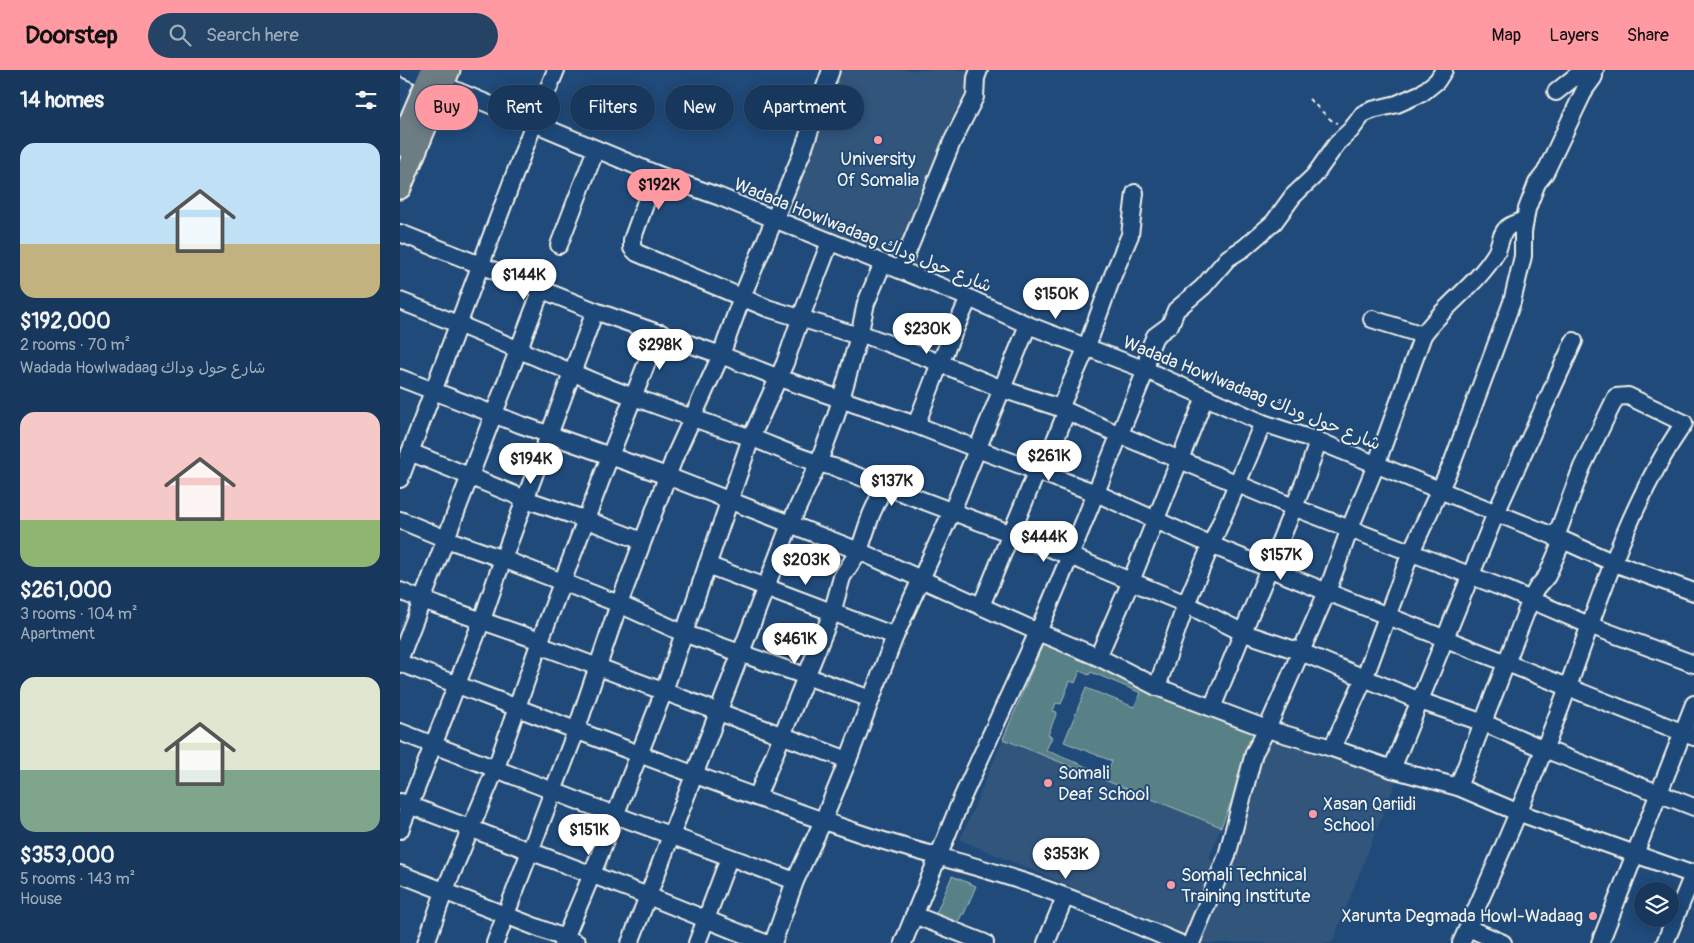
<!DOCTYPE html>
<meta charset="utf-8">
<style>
body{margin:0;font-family:Pangolin,"Playpen Sans Arabic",sans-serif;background:#244365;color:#f1f3f6;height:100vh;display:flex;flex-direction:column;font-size:19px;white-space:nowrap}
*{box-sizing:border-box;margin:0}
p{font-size:16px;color:#9eacbb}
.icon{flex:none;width:28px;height:28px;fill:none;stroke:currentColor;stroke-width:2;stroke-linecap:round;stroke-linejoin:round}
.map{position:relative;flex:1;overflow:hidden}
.panel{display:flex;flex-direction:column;background:#17385c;width:400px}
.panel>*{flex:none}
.hud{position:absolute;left:15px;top:15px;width:475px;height:45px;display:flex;gap:10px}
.buttons{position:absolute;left:1234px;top:812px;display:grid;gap:10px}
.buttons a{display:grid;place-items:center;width:45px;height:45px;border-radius:50%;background:#17385c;box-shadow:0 2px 12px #0003,0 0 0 1px #365272;font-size:25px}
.price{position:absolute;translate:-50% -42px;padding:0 11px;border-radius:18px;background:#fff;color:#222;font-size:16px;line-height:32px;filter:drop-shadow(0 1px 2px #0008)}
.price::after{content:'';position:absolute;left:50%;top:30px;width:15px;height:11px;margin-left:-8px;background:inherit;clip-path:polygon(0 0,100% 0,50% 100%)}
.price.current{background:#ff9aa2;color:#111}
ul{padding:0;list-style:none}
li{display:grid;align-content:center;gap:10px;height:265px;padding:0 20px}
li span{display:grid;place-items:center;height:155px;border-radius:15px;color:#555}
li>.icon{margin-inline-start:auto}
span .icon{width:90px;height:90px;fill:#fffc;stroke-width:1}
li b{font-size:21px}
h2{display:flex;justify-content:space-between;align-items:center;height:60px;padding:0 20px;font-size:21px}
.tag{padding:0 18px;border-radius:22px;background:#17385c;box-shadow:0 2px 12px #0003,0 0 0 1px #365272;font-size:18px;line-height:45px}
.tag.current{background:#ff9aa2;color:#111}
header{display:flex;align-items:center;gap:30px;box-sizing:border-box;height:70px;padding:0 25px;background:#ff9aa2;color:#111}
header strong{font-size:24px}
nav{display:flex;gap:28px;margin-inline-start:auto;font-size:18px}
.search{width:350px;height:45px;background:#244365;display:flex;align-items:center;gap:12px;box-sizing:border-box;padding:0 18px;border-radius:28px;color:#9eacbb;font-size:19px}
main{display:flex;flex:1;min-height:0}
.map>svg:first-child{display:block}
.built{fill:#33557c}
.green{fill:#598087;stroke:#a6b8b8;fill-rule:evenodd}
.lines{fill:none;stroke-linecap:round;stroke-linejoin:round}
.minor-casing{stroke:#f4f1e8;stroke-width:20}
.major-casing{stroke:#f4f1e8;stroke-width:25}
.path{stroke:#f4f1e8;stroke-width:2;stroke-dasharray:5 4;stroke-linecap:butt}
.minor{stroke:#1f4a7a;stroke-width:16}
.major{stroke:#6d7d84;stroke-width:21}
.poi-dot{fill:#ff9aa2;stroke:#1f4a7a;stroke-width:2}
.labels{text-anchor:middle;stroke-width:4;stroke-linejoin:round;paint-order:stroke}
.poi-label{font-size:18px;fill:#f4f1e8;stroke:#1f4a7a;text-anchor:start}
.street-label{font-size:18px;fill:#f4f1e8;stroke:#1f4a7a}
</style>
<header>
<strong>Doorstep</strong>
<div class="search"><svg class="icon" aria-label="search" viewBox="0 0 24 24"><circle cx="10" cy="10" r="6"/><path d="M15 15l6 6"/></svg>Search here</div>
<nav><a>Map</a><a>Layers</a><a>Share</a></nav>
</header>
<main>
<section class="panel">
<h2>14 homes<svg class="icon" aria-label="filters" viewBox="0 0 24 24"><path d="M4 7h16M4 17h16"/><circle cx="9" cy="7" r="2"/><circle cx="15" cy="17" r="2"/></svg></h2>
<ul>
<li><span style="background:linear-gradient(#bfe0f5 65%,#c2b280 0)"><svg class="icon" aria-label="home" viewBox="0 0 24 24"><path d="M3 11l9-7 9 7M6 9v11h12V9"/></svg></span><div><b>$192,000</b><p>2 rooms · 70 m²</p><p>Wadada Howlwadaag شارع حول وداك</p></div></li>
<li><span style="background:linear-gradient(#f6c9c9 70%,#8fb573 0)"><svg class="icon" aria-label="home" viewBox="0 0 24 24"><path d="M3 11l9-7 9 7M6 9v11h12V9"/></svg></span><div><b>$261,000</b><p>3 rooms · 104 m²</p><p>Apartment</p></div></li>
<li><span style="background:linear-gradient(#dfe7d0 60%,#7fa58c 0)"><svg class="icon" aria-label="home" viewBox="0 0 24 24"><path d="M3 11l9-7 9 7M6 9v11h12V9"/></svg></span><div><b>$353,000</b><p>5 rooms · 143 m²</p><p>House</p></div></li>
</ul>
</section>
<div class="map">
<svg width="1294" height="873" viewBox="0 0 1294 873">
<rect width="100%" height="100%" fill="#1f4a7a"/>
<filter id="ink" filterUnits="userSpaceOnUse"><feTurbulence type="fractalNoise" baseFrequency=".02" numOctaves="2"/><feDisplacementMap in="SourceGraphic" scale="10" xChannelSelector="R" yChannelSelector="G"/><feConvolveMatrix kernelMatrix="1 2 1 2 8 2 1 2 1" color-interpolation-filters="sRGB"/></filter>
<g filter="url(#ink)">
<g class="built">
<polygon points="435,0 574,0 500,189 382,141"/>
<polygon points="869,664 998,706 932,873 797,873 858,684"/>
<polygon points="603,669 821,757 809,789 820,794 790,866 560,770"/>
</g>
<g class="green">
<path d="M643 574 859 664 821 757 603 669ZM680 601 689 605 691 602 741 623 734 637 686 618 664 672 712 691 706 705 646 680 652 667 648 665 657 642 653 641 656 633 661 634 670 611 675 613Z"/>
<polygon points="552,806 576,816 564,844 562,844 556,857 534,848"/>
</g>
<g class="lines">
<g class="minor-casing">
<g id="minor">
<polyline points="7,0 256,104 320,127 500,200 569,228 628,255 746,300 863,353 918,371 1156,467 1214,493 1294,522"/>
<polyline points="1156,22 1176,6 1194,6"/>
<polyline points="256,104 232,170 232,178 237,183 367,238 459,266 465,265 540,293 602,319 660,338 720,365 893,437 1103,518 1189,555 1294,594"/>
<polyline points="0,163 195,241 321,285 379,308 516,355 577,379 696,423 811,475 927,522 1294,667"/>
<polyline points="159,175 196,79"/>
<polyline points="500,200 552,72 575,27 576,8 579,0"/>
<path d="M0 231C58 253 114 278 171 302 229 327 289 347 349 367 377 377 404 391 434 397L670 486 786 534 844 563 901 582 1020 631 1084 653 1144 679 1294 737"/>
<polyline points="972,249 1023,265"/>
<polyline points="0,308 119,354 267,406 459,481 638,562 698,587 757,617 867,659 932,678 992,699 1058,717 1117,742 1294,805"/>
<polyline points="516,355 540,293 569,228"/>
<polyline points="10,382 125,429 187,450 242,471"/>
<polyline points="0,409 134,53 156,0"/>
<polyline points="0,450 46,469 103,489 219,534 283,563 471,629"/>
<polyline points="307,495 495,566"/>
<polyline points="0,521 22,530 140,571 147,578 448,690"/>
<polyline points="581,536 637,401 645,395 666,343 660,338 686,279 713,205 730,165 735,123"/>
<polyline points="698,587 731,511 805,327"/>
<polyline points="0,588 141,221"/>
<path d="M0 593C150 650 300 709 453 761 504 779 557 790 609 807 667 825 723 849 779 873"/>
<polyline points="757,617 786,534 863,353"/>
<polyline points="812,638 907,405 918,371"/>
<polyline points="0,662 215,745 395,811"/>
<polyline points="932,678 964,609 1011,482 1053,391 1112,232 1123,186 1123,162 1127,139 1137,113 1145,103 1185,19 1193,8 1195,0"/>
<polyline points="992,699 1096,443 1174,271"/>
<path d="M1058 717 1131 529 1137 518 1147 506 1160 476 1156 467 1182 397 1216 327 1228 326 1284 353C1226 437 1196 541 1161 636 1131 716 1096 795 1061 873"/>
<polyline points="357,727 432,543 442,507 459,481 471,445 484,416"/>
<polyline points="1,732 248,826 365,873"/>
<polyline points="0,760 82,550 103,489 195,241"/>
<polyline points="0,804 177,873"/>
<polyline points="514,845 585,873"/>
<polyline points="1068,858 1103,873"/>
<polyline points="26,873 44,822 96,698 140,571 210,386 253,277 261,263"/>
<polyline points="95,873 176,661 219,534 275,386 321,285 342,227 402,83 431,0"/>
<polyline points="163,873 192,804 264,621 351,368 385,293 401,247 430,172"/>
<polyline points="230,873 390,454 418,394 436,346 459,266 466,233 483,193"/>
<polyline points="297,873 329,788"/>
<polyline points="373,873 395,811 423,751 448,690 495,566 552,441 628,255"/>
<polyline points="503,873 562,728 638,562 670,486 746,300 749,280 755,266 770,255 776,240 803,217 828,188 844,178 874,152 893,126 914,106 938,72 951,60 963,44 972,40 997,34 1022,23 1037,11 1044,0"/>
<polyline points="646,873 665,827"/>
<path d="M791 873 827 786 854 683 867 659 927 522 950 458 976 395 1023 265C1044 235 1077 215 1096 183 1100 176 1100 164 1107 158 1111 154 1120 152 1125 150"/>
<polyline points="1200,873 1294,634"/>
<polyline points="1265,873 1294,802"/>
</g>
</g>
<g class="major-casing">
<g id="major">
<polyline points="0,75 32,0"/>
<polyline points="0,118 49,0"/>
</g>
</g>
<polyline class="path" points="909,29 931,50 937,53"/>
<use href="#minor" class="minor"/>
<use href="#major" class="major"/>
</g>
</g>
<g class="poi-dot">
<circle cx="478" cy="70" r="5"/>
<circle cx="648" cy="713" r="5"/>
<circle cx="913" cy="744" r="5"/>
<circle cx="771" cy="815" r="5"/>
<circle cx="1193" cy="846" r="5"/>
</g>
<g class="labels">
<g class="poi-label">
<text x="478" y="95" text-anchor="middle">University<tspan x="478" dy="21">Of Somalia</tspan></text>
<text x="658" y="709">Somali<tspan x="658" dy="21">Deaf School</tspan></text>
<text x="923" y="740">Xasan Qariidi<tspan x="923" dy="21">School</tspan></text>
<text x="781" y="811">Somali Technical<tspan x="781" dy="21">Training Institute</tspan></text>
<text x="1183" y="852" text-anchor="end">Xarunta Degmada Howl-Wadaag</text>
</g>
<g class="street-label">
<text transform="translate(463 165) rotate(22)" y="6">Wadada Howlwadaag شارع حول وداك</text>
<text transform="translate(852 323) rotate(22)" y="6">Wadada Howlwadaag شارع حول وداك</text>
</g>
</g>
</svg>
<div class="buttons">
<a><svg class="icon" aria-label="layers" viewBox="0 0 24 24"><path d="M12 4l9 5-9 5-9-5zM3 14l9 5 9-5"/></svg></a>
</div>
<b class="price current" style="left:259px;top:141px">$192K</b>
<b class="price" style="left:124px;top:231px">$144K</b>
<b class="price" style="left:656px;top:250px">$150K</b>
<b class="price" style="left:527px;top:285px">$230K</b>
<b class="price" style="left:260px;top:301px">$298K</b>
<b class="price" style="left:649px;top:412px">$261K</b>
<b class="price" style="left:131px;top:415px">$194K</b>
<b class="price" style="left:492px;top:437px">$137K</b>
<b class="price" style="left:644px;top:493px">$444K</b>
<b class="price" style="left:881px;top:511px">$157K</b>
<b class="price" style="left:406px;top:516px">$203K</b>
<b class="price" style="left:395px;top:595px">$461K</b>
<b class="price" style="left:189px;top:786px">$151K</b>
<b class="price" style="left:666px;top:810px">$353K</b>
<div class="hud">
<a class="tag current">Buy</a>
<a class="tag">Rent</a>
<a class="tag">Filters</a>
<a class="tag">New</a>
<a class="tag">Apartment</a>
</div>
</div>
</main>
